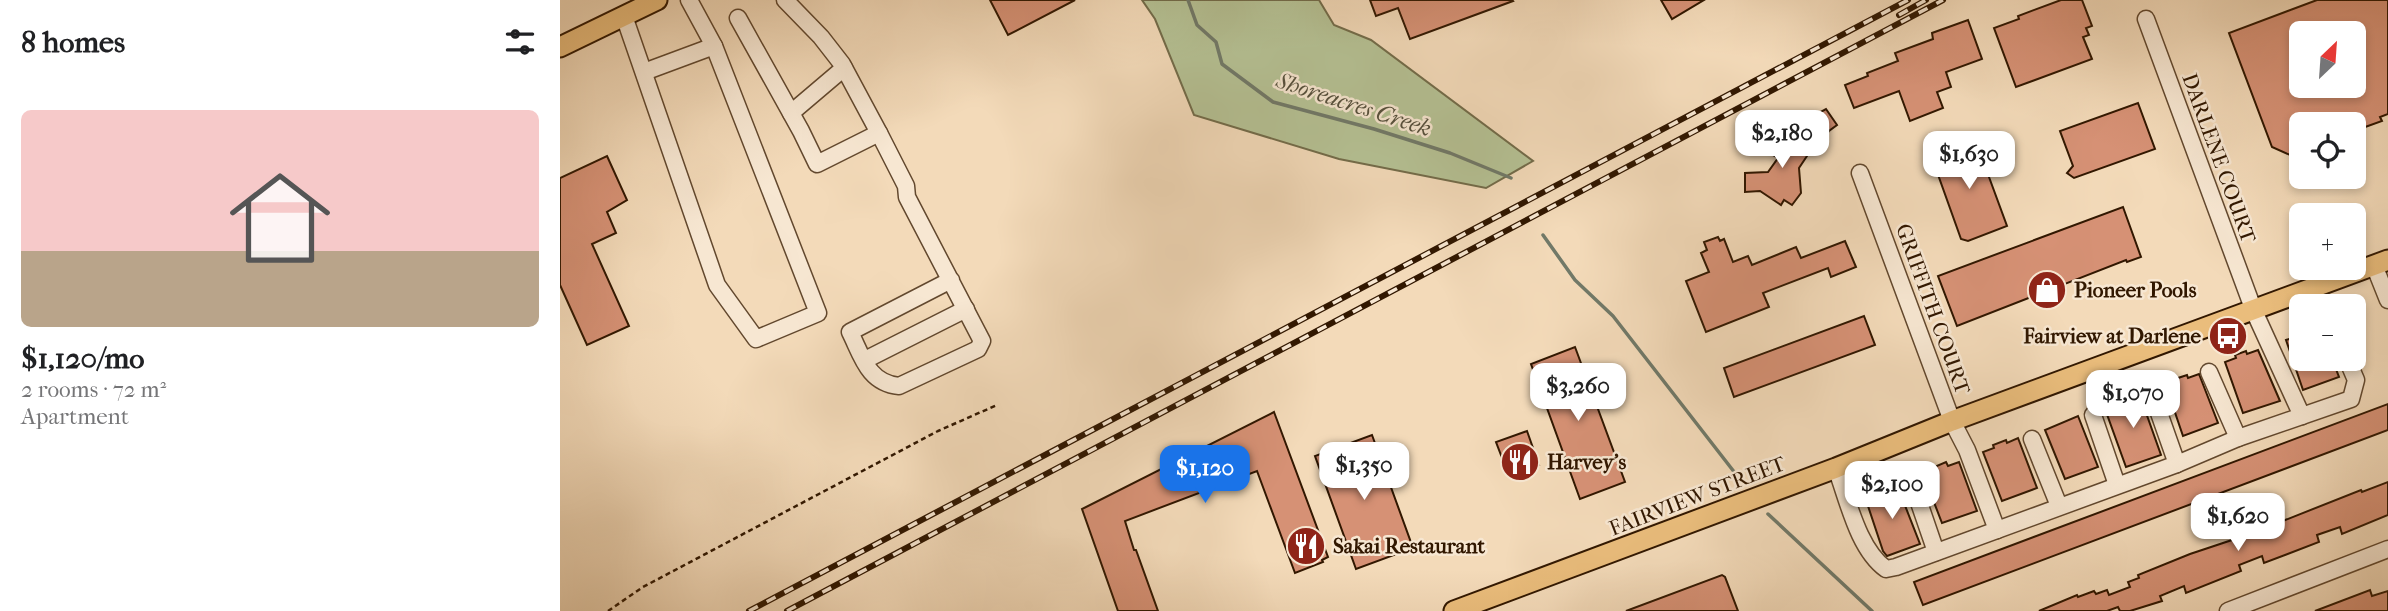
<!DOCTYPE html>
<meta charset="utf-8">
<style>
body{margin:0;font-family:"IM FELL French Canon",serif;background:#f2f2f2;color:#202124;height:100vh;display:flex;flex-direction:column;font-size:26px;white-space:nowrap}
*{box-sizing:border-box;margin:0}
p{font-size:23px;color:#757577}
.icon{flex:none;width:38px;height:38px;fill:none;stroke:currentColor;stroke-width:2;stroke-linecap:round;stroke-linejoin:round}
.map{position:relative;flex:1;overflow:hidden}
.details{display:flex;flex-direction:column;background:#fff;width:560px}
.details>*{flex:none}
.needle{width:46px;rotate:25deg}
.controls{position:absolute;left:1729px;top:21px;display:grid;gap:14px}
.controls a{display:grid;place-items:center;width:77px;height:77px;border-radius:10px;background:#fff;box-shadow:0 4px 10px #0003;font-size:35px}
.price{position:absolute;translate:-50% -60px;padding:0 16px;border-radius:14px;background:#fff;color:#222;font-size:23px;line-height:46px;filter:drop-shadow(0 2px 4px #0008)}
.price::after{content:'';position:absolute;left:50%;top:42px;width:21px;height:16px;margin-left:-10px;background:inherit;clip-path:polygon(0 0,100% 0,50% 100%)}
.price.active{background:#1a73e8;color:#fff}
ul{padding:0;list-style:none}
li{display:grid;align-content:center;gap:14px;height:371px;padding:0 21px}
li span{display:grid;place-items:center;height:217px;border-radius:10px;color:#555}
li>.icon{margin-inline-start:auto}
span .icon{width:126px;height:126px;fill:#fffc;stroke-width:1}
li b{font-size:30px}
h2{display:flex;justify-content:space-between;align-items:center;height:84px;padding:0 21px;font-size:30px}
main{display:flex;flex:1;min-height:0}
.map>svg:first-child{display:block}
.green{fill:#b5c194;stroke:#736c4a;stroke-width:2}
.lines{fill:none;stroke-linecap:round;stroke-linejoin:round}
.stream{stroke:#717968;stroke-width:3.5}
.building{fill:#d69175;stroke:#311700;stroke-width:2;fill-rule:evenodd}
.minor-casing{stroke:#62482e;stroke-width:19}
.major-casing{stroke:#311700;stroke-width:23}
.path{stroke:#311700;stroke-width:2.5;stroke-dasharray:5 3.5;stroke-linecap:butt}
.minor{stroke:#f7e7d2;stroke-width:16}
.major{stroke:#eabd7c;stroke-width:19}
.rail-casing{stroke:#311700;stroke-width:6}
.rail{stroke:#f7e7d2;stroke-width:3.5;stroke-dasharray:10;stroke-linecap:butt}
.labels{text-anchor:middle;stroke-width:5;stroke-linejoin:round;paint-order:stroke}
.street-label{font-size:21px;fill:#311700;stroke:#f7e7d2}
.poi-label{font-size:21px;font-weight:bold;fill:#311700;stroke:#f7e7d2;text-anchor:start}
.water-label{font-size:23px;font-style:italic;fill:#56503d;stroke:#f7e7d2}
</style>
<main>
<section class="details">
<h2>8 homes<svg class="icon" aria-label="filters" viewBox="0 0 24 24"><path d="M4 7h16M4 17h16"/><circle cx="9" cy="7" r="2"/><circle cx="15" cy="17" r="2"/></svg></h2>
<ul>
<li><span style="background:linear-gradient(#f6c9c9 65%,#b9a48a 0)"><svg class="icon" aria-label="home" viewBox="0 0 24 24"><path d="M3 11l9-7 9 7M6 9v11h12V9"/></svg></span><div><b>$1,120/mo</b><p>2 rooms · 72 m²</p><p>Apartment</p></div></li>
</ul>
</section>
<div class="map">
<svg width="1828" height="611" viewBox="0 0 1828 611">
<rect width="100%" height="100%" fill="#f3dab9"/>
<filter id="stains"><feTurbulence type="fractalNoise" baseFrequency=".00286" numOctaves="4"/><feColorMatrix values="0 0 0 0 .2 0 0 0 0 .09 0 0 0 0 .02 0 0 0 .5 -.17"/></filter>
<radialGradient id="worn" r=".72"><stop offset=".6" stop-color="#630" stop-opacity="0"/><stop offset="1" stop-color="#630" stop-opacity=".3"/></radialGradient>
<polygon class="green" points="582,0 759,0 774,25 811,40 973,161 926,188 779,159 634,115 595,19"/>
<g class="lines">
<g class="stream">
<polyline points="628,0 637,25 656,42 662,64 713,102 814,129 890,153 951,178"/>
<polyline points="983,235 1015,280 1053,316 1175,473"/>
<polyline points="1208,514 1312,611"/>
</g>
</g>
<g class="building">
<polygon points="430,0 515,0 448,35"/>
<polygon points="810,0 952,0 953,1 850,39 838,8 816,16"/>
<polygon points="1101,0 1144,0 1112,19"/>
<polygon points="1501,0 1522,0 1532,26 1526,28 1529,35 1523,37 1532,59 1456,87 1434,28 1459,19 1458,16"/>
<path d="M1757 0H1828V114L1820 117 1822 121 1794 131V124H1741V151L1730 155 1712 147 1669 33ZM1741 33H1794V86H1741Z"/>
<polygon points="1408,20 1422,59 1386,72 1391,87 1377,92 1383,108 1350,121 1339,91 1294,108 1285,85 1308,76 1307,73 1338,61 1335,53 1373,39 1372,33"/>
<polygon points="1578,103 1595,149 1514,178 1507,173 1513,166 1500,131"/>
<polygon points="1266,109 1277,125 1269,131 1257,149 1242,122"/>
<polygon points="1224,127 1253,147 1239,168 1241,193 1232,205 1224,200 1221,205 1200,191 1185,192 1185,173 1208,172 1218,158 1211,154 1221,139 1218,138"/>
<polygon points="1415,139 1447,226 1408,241 1401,239 1371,155"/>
<polygon points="47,156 67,200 47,212 56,233 32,244 69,326 27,345 0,285 0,178"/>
<polygon points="1563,207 1581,257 1567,262 1566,260 1397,326 1378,276"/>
<polygon points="1158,237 1160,241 1164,239 1173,262 1188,256 1192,265 1236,247 1241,258 1285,241 1296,267 1271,277 1268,268 1203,293 1209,307 1146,332 1126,281 1149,272 1141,253 1147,250 1144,242"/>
<polygon points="1304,316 1315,345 1174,397 1164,368"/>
<polygon points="1741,335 1741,359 1772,359 1779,377 1743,390 1726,340"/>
<polygon points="1015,347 1065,482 1020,499 971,364"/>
<polygon points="1698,350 1720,401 1683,413 1665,362 1676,358 1675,355 1686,351 1687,354"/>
<polygon points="1639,374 1658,423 1623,436 1606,386 1616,382 1615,379 1627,375 1628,378"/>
<polygon points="1579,393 1601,455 1566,467 1544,406"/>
<polygon points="1828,404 1828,430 1363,605 1354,582"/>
<polygon points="714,412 768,557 762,560 763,562 735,573 697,471 565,521 574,550 576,550 598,611 558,611 522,509"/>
<polygon points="1518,416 1538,467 1505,479 1485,430"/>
<polygon points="967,431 979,465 949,476 936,442"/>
<polygon points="812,435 853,548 796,569 755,456"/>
<polygon points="1458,438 1477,488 1442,501 1423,452 1434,448 1433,445 1446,440 1447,443"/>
<polygon points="1386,462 1388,466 1399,462 1417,511 1382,523 1363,474 1373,471 1372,468"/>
<polygon points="1828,482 1828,515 1782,534 1780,527 1757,535 1759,542 1704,563 1702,556 1679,565 1681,571 1626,593 1624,586 1600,596 1602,601 1570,611 1560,611 1558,607 1547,611 1479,611 1517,595 1518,597 1534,591 1536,594 1547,590 1549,595 1570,587 1568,582 1579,578 1578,575 1630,554 1690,534 1801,490 1802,492"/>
<polygon points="1337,485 1360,544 1327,556 1323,551 1305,497"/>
<polygon points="1162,575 1165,577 1178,611 1066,611"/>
<polygon points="1810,590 1812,596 1828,591 1828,611 1755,611"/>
</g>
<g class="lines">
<g class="minor-casing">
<g id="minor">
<polyline points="64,16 157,285 196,339 258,313 154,46 129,0"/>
<polyline points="178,18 241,131 257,164 319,133 282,64 261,37 225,0"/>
<polyline points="1586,19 1694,311 1742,416"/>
<polyline points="84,72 154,46"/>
<polyline points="231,113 284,68"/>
<path d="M319 133 346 186 347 197 422 341 418 349 339 386C308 383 302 356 290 332L391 280"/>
<polyline points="1300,173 1392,421 1407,450 1437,530"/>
<polyline points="1814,265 1828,300"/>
<polyline points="305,360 406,309"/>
<polyline points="1649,372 1678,438"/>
<polyline points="1592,393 1617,464"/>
<polyline points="1533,415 1557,485"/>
<polyline points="1472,439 1499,506"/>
<path d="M1276 468C1288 500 1298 549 1326 569L1336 567 1617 464 1678 438 1791 399 1796 380 1787 359"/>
<polyline points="1353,485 1376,552"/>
<polyline points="1668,611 1828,549"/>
</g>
</g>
<g class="major-casing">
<g id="major">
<polyline points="0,47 97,0"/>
<polyline points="894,611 1276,468 1392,421 1828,260"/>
</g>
</g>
<polyline class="path" points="48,611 83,587 378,431 437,405"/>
<use href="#minor" class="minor"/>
<use href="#major" class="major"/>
<g class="rail-casing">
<g id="rail">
<polyline points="1339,15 1366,0"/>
<polyline points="189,611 1348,0"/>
<polyline points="227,611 1383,0"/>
</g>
</g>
<use href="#rail" class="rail"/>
</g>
<defs>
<g id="shop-disc" transform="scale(2.0125)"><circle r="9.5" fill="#8f2418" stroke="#f7e7d2"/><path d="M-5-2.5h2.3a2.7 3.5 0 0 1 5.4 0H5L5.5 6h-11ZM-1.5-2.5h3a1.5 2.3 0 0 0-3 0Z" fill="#fff"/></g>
<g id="bus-disc" transform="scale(2.0125)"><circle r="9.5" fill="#8f2418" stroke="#f7e7d2"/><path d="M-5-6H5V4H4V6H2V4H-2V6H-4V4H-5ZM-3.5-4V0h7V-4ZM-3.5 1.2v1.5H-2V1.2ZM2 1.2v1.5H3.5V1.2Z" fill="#fff"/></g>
<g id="restaurant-disc" transform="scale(2.0125)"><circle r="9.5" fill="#8f2418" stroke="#f7e7d2"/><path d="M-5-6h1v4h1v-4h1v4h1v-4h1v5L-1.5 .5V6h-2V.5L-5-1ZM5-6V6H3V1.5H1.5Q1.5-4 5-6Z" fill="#fff"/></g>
</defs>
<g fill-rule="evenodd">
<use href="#shop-disc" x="1487" y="290"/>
<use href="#bus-disc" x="1668" y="336"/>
<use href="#restaurant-disc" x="960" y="462"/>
<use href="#restaurant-disc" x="746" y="546"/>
</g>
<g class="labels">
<g class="street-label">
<text transform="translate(1659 158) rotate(70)" y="7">DARLENE COURT</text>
<text transform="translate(1373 309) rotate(70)" y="7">GRIFFITH COURT</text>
<text transform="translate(1137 496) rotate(-21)" y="7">FAIRVIEW STREET</text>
</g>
<g class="poi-label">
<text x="1514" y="297">Pioneer Pools</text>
<text x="1641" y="343" text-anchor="end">Fairview at Darlene</text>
<text x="987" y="469">Harvey's</text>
<text x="773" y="553">Sakai Restaurant</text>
</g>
<g class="water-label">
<text transform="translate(794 104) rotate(18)" y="8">Shoreacres Creek</text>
</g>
</g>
<rect width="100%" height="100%" filter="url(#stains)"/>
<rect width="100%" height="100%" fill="url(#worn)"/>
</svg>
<div class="controls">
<a><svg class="needle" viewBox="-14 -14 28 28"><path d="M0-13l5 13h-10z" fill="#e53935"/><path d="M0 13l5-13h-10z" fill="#757577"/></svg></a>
<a><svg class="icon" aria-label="locate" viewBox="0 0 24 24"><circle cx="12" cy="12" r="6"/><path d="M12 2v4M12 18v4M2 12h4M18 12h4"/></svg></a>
<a>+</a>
<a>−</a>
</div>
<b class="price" style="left:1222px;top:170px">$2,180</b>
<b class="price" style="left:1409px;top:191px">$1,630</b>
<b class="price" style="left:1018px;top:423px">$3,260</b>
<b class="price" style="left:1573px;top:430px">$1,070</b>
<b class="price" style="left:804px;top:502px">$1,350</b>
<b class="price active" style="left:645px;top:505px">$1,120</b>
<b class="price" style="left:1332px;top:521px">$2,100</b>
<b class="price" style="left:1678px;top:553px">$1,620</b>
</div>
</main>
